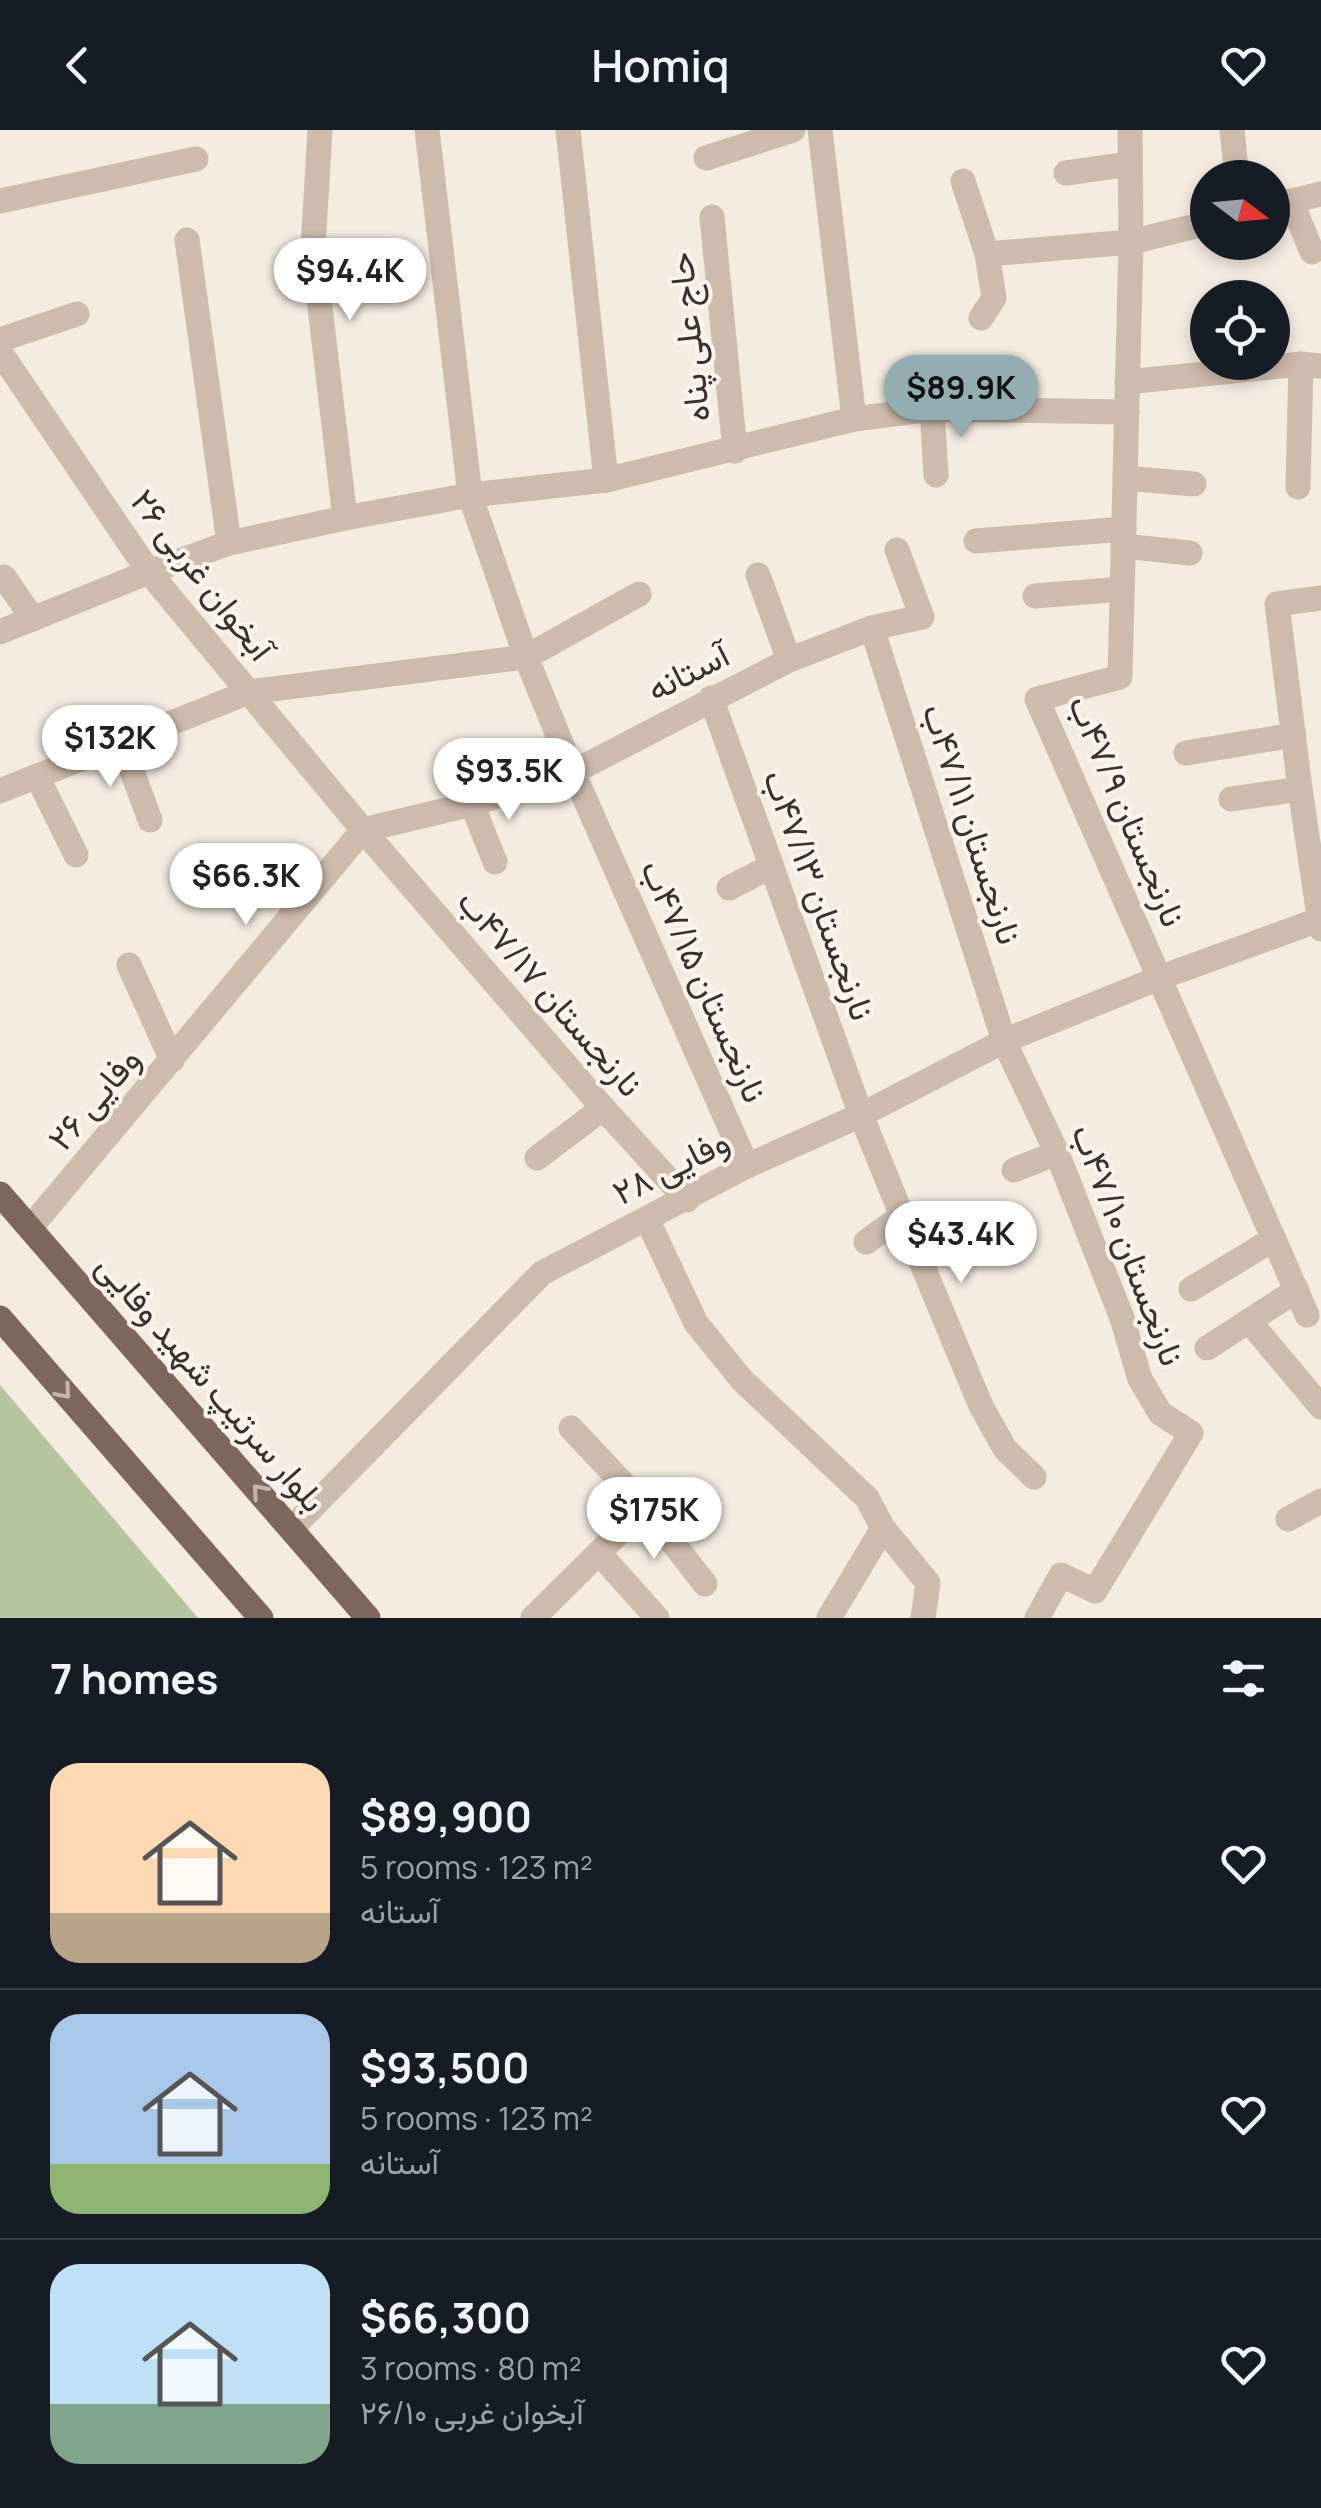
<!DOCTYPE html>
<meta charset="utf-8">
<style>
body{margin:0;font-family:Manrope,Vazirmatn,sans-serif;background:#242831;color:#f1f3f6;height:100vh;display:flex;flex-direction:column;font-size:38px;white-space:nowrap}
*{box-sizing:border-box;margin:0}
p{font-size:32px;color:#9ea1a6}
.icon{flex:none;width:55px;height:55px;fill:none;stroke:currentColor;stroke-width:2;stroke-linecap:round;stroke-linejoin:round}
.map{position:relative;height:1488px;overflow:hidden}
.details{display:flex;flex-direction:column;background:#171b24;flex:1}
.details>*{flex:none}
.needle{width:65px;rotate:106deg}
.controls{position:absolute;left:1190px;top:30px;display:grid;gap:20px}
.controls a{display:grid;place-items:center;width:100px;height:100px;border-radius:50%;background:#171b24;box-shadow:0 5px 15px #0003;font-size:50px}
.price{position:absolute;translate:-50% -85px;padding:0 22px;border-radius:35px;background:#fff;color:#222;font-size:32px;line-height:65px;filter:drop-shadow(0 2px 5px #0008)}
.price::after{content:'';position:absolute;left:50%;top:60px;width:30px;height:22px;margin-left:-15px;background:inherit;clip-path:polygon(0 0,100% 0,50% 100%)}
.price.selected{background:#92aeb2;color:#111}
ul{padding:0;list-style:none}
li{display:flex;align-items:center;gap:30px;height:250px;padding:0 50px}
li+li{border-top:2px solid #363941}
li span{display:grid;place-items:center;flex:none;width:280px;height:200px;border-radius:30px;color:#555}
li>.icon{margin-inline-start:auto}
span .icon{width:120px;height:120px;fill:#fffc;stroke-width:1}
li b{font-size:42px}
h2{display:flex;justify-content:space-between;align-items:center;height:120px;padding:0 50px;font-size:42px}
header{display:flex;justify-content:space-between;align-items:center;height:130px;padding:0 50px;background:#171b24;font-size:45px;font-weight:600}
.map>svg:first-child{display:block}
.green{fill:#b8c4a0}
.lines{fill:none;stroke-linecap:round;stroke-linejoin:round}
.minor{stroke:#cdbbac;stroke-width:25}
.major{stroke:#7d675c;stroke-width:25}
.oneway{stroke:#c2b5ac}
.labels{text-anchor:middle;stroke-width:8;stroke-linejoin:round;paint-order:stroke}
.street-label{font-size:35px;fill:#3b302b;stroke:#fbf5ee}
</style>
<header><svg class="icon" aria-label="back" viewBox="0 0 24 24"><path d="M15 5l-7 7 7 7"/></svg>Homiq<svg class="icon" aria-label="heart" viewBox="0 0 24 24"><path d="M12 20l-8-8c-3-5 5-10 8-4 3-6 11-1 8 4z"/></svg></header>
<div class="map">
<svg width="1321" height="1488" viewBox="0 0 1321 1488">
<rect width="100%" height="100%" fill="#f4ebe1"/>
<polygon class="green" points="0,1255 198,1488 0,1488"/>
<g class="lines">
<g class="minor">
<polyline points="320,0 313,118 345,388"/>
<polyline points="427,0 470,365 526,527 573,642 747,1036"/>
<polyline points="568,0 606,350"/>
<polyline points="820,0 854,289"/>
<polyline points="1130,0 1131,112 1120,547 1037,569 1307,1185"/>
<polyline points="1232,0 1237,48"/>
<polyline points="706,28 793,0"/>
<polyline points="1066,43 1130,34"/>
<polyline points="963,51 987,124 994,168 981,188"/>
<polyline points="0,71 196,29"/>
<polyline points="1291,71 1312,122"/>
<polyline points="1272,76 1321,64"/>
<polyline points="712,87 735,321"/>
<polyline points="187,110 229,413"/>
<polyline points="987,124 1131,112 1208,93"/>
<polyline points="0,210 77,184"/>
<polyline points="0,222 149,442 363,700 603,978 687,1070"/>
<polyline points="1127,252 1301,234 1321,236"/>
<polyline points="932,279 936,345"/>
<polyline points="1125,348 1194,354"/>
<polyline points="1298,357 1301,234"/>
<polyline points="976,411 1124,399"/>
<polyline points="1123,416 1190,423"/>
<polyline points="758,445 789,530"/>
<polyline points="4,447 33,489"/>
<polyline points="1035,466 1122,459"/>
<polyline points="1321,468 1277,474 1300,659 1321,799"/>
<polyline points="872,498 1004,911 1057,1023 1122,1188 1140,1249 1160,1283 1191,1303 1095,1461 1061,1445 1037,1488"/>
<polyline points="0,502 149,442 229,413 345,388 470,365 606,350 854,289 932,279 1127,282"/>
<polyline points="711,568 861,985 902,1086 981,1276 1005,1319 1034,1347"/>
<polyline points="121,611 150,690"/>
<polyline points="1186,623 1294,605"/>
<polyline points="37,646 76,725"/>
<polyline points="0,661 249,562 526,527 639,464"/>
<polyline points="1231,669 1300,659"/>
<polyline points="472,674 495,732"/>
<polyline points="363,700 472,674 573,642 789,530 872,498 922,487 897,420"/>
<polyline points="729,758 770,737"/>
<polyline points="129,835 172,930"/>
<polyline points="537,1028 603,978"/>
<polyline points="1014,1040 1057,1023"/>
<polyline points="647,1089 696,1193 742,1250 867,1368 883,1398 928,1453 923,1488"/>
<polyline points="30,1098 363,700"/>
<polyline points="866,1112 902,1086"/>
<polyline points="1191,1159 1274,1109"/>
<polyline points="1249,1191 1321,1277"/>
<polyline points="1207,1218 1297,1160"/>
<polyline points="571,1298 645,1377 705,1454"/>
<polyline points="1288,1389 1321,1371"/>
<polyline points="291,1399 542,1143 747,1036 861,985 1004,911 1159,848 1321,789"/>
<polyline points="599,1423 657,1488"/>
<polyline points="533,1488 645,1377"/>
<polyline points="829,1488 883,1398"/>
</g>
<g class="major">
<polyline points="0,1064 368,1488"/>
<polyline points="0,1188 261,1488"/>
</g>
</g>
<defs><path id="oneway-chevron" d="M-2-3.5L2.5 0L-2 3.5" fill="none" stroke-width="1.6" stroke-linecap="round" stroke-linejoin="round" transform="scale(2.5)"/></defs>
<g class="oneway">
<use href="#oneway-chevron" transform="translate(64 1262) rotate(49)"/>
<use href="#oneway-chevron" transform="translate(259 1361) rotate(-131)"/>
</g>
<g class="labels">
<g class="street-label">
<text transform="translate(689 207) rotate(-96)" y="12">حاج علی پناه</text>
<text transform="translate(202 445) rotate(52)" y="12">آبخوان غربی ۲۶</text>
<text transform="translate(688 542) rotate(-27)" y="12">آستانه</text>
<text transform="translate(1127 681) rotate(67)" y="12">نارنجستان ۴۷/۹ب</text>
<text transform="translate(972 694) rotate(72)" y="12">نارنجستان ۴۷/۱۱ب</text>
<text transform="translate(819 765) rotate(70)" y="12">نارنجستان ۴۷/۱۳ب</text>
<text transform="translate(704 851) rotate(66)" y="12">نارنجستان ۴۷/۱۵ب</text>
<text transform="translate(550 863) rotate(49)" y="12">نارنجستان ۴۷/۱۷ب</text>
<text transform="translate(94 969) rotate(-50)" y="12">وفایی ۲۶</text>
<text transform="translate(671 1037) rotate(-27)" y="12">وفایی ۲۸</text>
<text transform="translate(1128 1115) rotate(69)" y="12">نارنجستان ۴۷/۱۰ب</text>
<text transform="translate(211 1253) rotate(49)" y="12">بلوار سرتیپ شهید وفایی</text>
</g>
</g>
</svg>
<div class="controls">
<a><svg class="needle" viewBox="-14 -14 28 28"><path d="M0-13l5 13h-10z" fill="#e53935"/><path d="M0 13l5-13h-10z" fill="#9ea1a6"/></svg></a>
<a><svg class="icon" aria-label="locate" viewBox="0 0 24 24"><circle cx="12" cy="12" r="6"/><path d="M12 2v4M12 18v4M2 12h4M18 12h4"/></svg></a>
</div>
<b class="price" style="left:350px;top:193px">$94.4K</b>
<b class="price selected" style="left:961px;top:310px">$89.9K</b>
<b class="price" style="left:110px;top:660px">$132K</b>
<b class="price" style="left:509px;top:693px">$93.5K</b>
<b class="price" style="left:246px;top:798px">$66.3K</b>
<b class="price" style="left:961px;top:1156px">$43.4K</b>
<b class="price" style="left:654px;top:1432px">$175K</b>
</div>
<section class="details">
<h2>7 homes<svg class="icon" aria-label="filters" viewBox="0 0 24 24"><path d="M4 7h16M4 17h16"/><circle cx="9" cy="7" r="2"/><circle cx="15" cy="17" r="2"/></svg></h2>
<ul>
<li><span style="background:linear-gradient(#ffd9b3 75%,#b9a48a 0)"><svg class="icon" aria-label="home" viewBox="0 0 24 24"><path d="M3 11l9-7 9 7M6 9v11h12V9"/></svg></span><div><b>$89,900</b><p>5 rooms · 123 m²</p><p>آستانه</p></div><svg class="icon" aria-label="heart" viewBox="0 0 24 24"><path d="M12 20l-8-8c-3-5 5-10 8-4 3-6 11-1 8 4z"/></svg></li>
<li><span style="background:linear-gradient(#a9c7e8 75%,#8fb573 0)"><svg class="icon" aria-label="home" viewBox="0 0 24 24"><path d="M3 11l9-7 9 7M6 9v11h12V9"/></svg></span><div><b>$93,500</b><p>5 rooms · 123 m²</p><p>آستانه</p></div><svg class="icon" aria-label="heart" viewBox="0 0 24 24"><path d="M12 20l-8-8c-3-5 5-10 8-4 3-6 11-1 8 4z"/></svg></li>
<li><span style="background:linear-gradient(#bfe0f5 70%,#7fa58c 0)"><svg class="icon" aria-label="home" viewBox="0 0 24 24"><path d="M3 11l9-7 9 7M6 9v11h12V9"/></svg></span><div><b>$66,300</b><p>3 rooms · 80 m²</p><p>آبخوان غربی ۲۶/۱۰</p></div><svg class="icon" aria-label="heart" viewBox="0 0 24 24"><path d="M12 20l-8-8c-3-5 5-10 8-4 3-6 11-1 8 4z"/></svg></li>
</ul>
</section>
